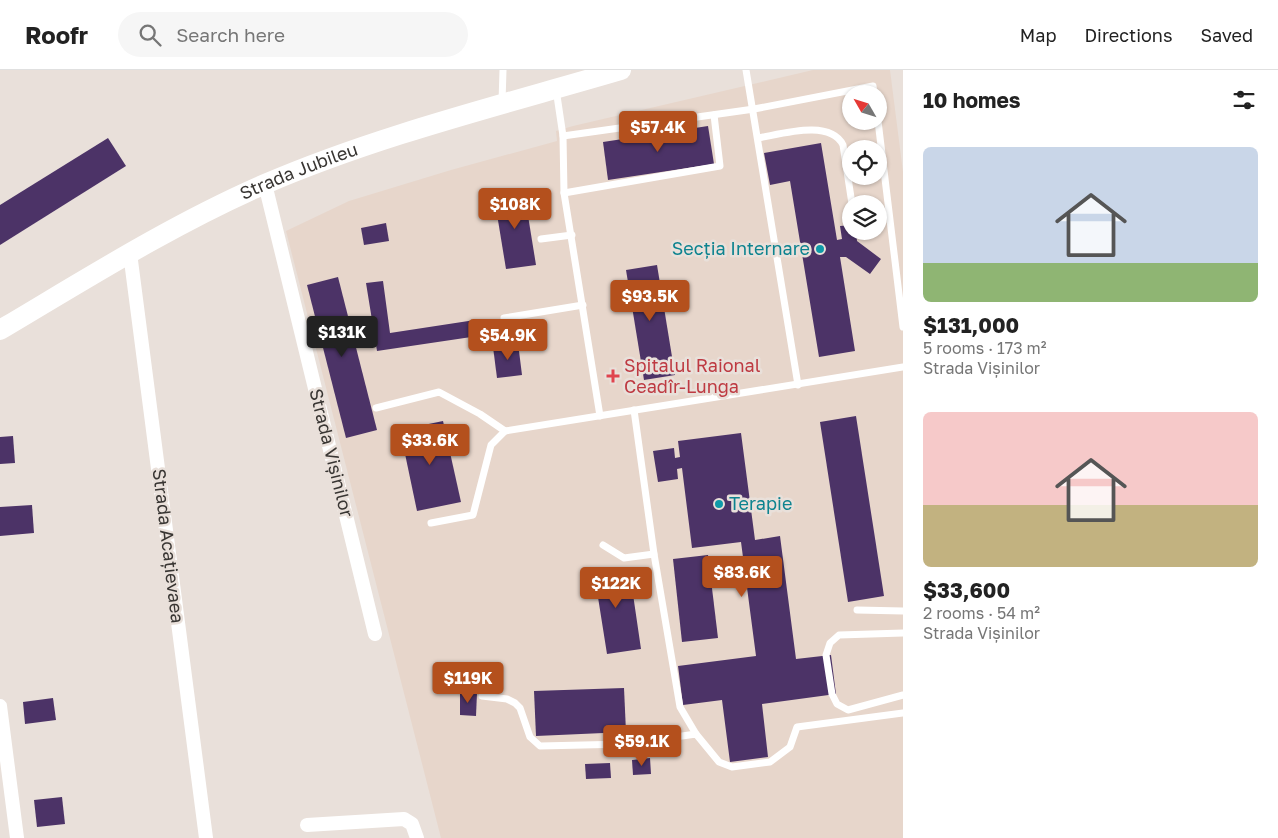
<!DOCTYPE html>
<meta charset="utf-8">
<style>
body{margin:0;font-family:"Golos Text",sans-serif;background:#f6f6f6;color:#222;height:100vh;display:flex;flex-direction:column;font-size:19px;white-space:nowrap}
*{box-sizing:border-box;margin:0}
p{font-size:16px;color:#767676}
.icon{flex:none;width:28px;height:28px;fill:none;stroke:currentColor;stroke-width:2;stroke-linecap:round;stroke-linejoin:round}
.map{position:relative;flex:1;overflow:hidden}
.panel{display:flex;flex-direction:column;background:#fff;width:375px}
.panel>*{flex:none}
.needle{width:32px;rotate:309deg}
.tools{position:absolute;left:842px;top:15px;display:grid;gap:10px}
.tools a{display:grid;place-items:center;width:45px;height:45px;border-radius:50%;background:#fff;box-shadow:0 1px 4px #0004;font-size:25px}
.price{position:absolute;translate:-50% -42px;padding:0 11px;border-radius:5px;background:#b4501d;color:#fff;font-size:16px;line-height:32px;filter:drop-shadow(0 1px 2px #0008)}
.price::after{content:'';position:absolute;left:50%;top:30px;width:15px;height:11px;margin-left:-8px;background:inherit;clip-path:polygon(0 0,100% 0,50% 100%)}
.price.on{background:#222;color:#fff}
ul{padding:0;list-style:none}
li{display:grid;align-content:center;gap:10px;height:265px;padding:0 20px}
li span{display:grid;place-items:center;height:155px;border-radius:8px;color:#555}
li>.icon{margin-inline-start:auto}
span .icon{width:90px;height:90px;fill:#fffc;stroke-width:1}
li b{font-size:21px}
h2{display:flex;justify-content:space-between;align-items:center;height:60px;padding:0 20px;font-size:21px}
header{display:flex;align-items:center;gap:30px;box-sizing:border-box;height:70px;padding:0 25px;background:#fff;border-bottom:1px solid #e0e0e0}
header strong{font-size:24px}
nav{display:flex;gap:28px;margin-inline-start:auto;font-size:18px}
.search{width:350px;height:45px;background:#f6f6f6;display:flex;align-items:center;gap:12px;box-sizing:border-box;padding:0 18px;border-radius:28px;color:#767676;font-size:19px}
main{display:flex;flex:1;min-height:0}
.map>svg:first-child{display:block}
.built{fill:#e7d6cb;fill-rule:evenodd}
.building{fill:#4c3367}
.lines{fill:none;stroke-linecap:round;stroke-linejoin:round}
.lane{stroke:#fff;stroke-width:7}
.street{stroke:#fff;stroke-width:14}
.secondary{stroke:#fff;stroke-width:20}
.culture-dot{fill:#0f9aa8;stroke:#e9e0da;stroke-width:2}
.health-dot{fill:#e0444e;stroke:#e9e0da;stroke-width:2}
.labels{text-anchor:middle;stroke-width:5;stroke-linejoin:round;paint-order:stroke}
.street-label{font-size:18px;fill:#393633;stroke:#e9e0da}
.culture-label{font-size:18px;fill:#0d838f;stroke:#e9e0da;text-anchor:end}
.health-label{font-size:18px;fill:#be3a42;stroke:#e9e0da;text-anchor:start}
</style>
<header>
<strong>Roofr</strong>
<div class="search"><svg class="icon" aria-label="search" viewBox="0 0 24 24"><circle cx="10" cy="10" r="6"/><path d="M15 15l6 6"/></svg>Search here</div>
<nav><a>Map</a><a>Directions</a><a>Saved</a></nav>
</header>
<main>
<div class="map">
<svg width="903" height="768" viewBox="0 0 903 768">
<rect width="100%" height="100%" fill="#e9e0da"/>
<path class="built" d="M813 0H890L903 102V768H441L286 161 349 131 451 100 557 71 556 61 573 56ZM851 24H879V51H851ZM851 79H879V106H851ZM851 134H879V161H851Z"/>
<g class="building">
<polygon points="708,56 714,94 608,110 603,72"/>
<polygon points="108,68 126,96 0,175 0,135"/>
<polygon points="821,73 837,170 842,169 840,156 851,155 851,161 856,161 857,171 881,189 870,204 846,187 840,187 855,281 819,287 790,111 770,115 764,83"/>
<polygon points="524,121 536,195 506,199 494,126"/>
<polygon points="386,153 389,171 364,175 361,158"/>
<polygon points="657,195 675,305 644,310 626,200"/>
<polygon points="338,207 377,360 346,368 307,215"/>
<polygon points="383,211 390,263 475,250 478,266 377,281 366,213"/>
<polygon points="518,273 522,305 497,308 493,277"/>
<polygon points="856,346 884,526 848,532 820,352"/>
<polygon points="443,351 461,432 417,441 400,360"/>
<polygon points="741,363 755,470 780,466 796,589 831,585 836,624 762,634 768,687 730,692 722,630 683,635 678,596 756,586 741,472 692,478 682,398 677,399 678,409 658,412 653,381 674,378 675,388 680,387 678,371"/>
<polygon points="13,366 15,393 0,394 0,367"/>
<polygon points="32,435 34,463 0,466 0,437"/>
<polygon points="708,485 718,568 682,572 673,489"/>
<polygon points="629,497 641,579 607,584 597,521 586,522 583,505"/>
<polygon points="624,618 626,662 536,666 534,621"/>
<polygon points="460,622 477,623 476,646 460,645"/>
<polygon points="53,628 56,650 25,654 23,632"/>
<polygon points="650,688 651,704 633,705 632,690"/>
<polygon points="610,693 611,708 586,709 585,694"/>
<polygon points="62,727 65,754 37,757 34,730"/>
</g>
<g class="lines">
<g class="lane">
<polyline points="746,0 798,315"/>
<polyline points="556,19 563,66 564,123 600,346"/>
<polyline points="502,32 503,0"/>
<polyline points="878,51 903,257"/>
<polyline points="563,66 754,39 873,16 874,24"/>
<path d="M758 68C782 64 830 49 843 75L852 134"/>
<polyline points="564,123 720,96 714,45"/>
<polyline points="541,169 572,165"/>
<polyline points="504,248 583,235"/>
<polyline points="376,338 439,322 480,344 505,361 903,297"/>
<polyline points="634,340 654,484 680,637 696,664"/>
<polyline points="431,453 473,445 491,375 505,361"/>
<polyline points="603,475 624,488 654,484"/>
<polyline points="857,540 903,541"/>
<polyline points="903,563 839,565 830,573 826,585 832,624 837,634 848,640 903,625"/>
<polyline points="482,626 507,629 515,633 520,638 530,667 540,676 626,674 696,664 719,692 732,697 770,692 790,677 797,657 903,643"/>
</g>
<g class="street">
<polyline points="265,114 375,564"/>
<polyline points="130,183 206,768"/>
<polyline points="0,636 17,768"/>
<polyline points="307,755 404,749 412,754 417,768"/>
</g>
<path class="secondary" id="s1" d="M0 260C86 209 173 154 265 114 379 65 502 35 621 0"/>
</g>
<g class="culture-dot">
<circle cx="820" cy="179" r="5"/>
<circle cx="719" cy="434" r="5"/>
</g>
<path class="health-dot" d="M610.5 298.5h5v5h5v5h-5v5h-5v-5h-5v-5h5z"/>
<g class="labels">
<g class="street-label">
<text dy="6" stroke="none"><textPath href="#s1" startOffset="339">Strada Jubileu</textPath></text>
<text transform="translate(331 383) rotate(76)" y="6">Strada Vișinilor</text>
<text transform="translate(168 476) rotate(83)" y="6">Strada Acațievaea</text>
</g>
<g class="culture-label">
<text x="810" y="185">Secția Internare</text>
<text x="729" y="440" text-anchor="start">Terapie</text>
</g>
<g class="health-label">
<text x="624" y="302">Spitalul Raional<tspan x="624" dy="21">Ceadîr-Lunga</tspan></text>
</g>
</g>
</svg>
<div class="tools">
<a><svg class="needle" viewBox="-14 -14 28 28"><path d="M0-13l5 13h-10z" fill="#e53935"/><path d="M0 13l5-13h-10z" fill="#767676"/></svg></a>
<a><svg class="icon" aria-label="locate" viewBox="0 0 24 24"><circle cx="12" cy="12" r="6"/><path d="M12 2v4M12 18v4M2 12h4M18 12h4"/></svg></a>
<a><svg class="icon" aria-label="layers" viewBox="0 0 24 24"><path d="M12 4l9 5-9 5-9-5zM3 14l9 5 9-5"/></svg></a>
</div>
<b class="price" style="left:658px;top:83px">$57.4K</b>
<b class="price" style="left:515px;top:160px">$108K</b>
<b class="price" style="left:650px;top:252px">$93.5K</b>
<b class="price on" style="left:342px;top:288px">$131K</b>
<b class="price" style="left:508px;top:291px">$54.9K</b>
<b class="price" style="left:430px;top:396px">$33.6K</b>
<b class="price" style="left:742px;top:528px">$83.6K</b>
<b class="price" style="left:616px;top:539px">$122K</b>
<b class="price" style="left:468px;top:634px">$119K</b>
<b class="price" style="left:642px;top:697px">$59.1K</b>
</div>
<section class="panel">
<h2>10 homes<svg class="icon" aria-label="filters" viewBox="0 0 24 24"><path d="M4 7h16M4 17h16"/><circle cx="9" cy="7" r="2"/><circle cx="15" cy="17" r="2"/></svg></h2>
<ul>
<li><span style="background:linear-gradient(#c9d6e8 75%,#8fb573 0)"><svg class="icon" aria-label="home" viewBox="0 0 24 24"><path d="M3 11l9-7 9 7M6 9v11h12V9"/></svg></span><div><b>$131,000</b><p>5 rooms · 173 m²</p><p>Strada Vișinilor</p></div></li>
<li><span style="background:linear-gradient(#f6c9c9 60%,#c2b280 0)"><svg class="icon" aria-label="home" viewBox="0 0 24 24"><path d="M3 11l9-7 9 7M6 9v11h12V9"/></svg></span><div><b>$33,600</b><p>2 rooms · 54 m²</p><p>Strada Vișinilor</p></div></li>
</ul>
</section>
</main>
